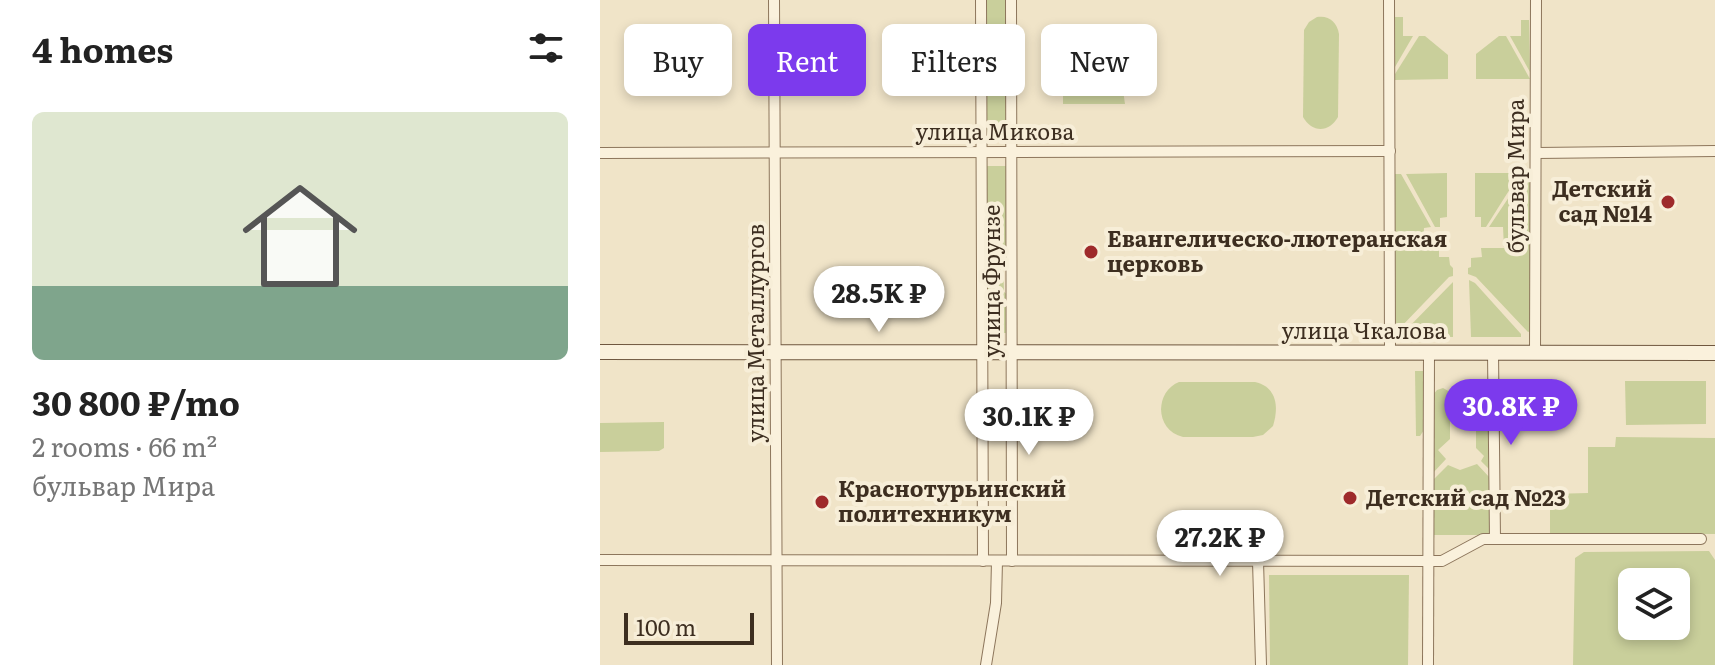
<!DOCTYPE html>
<meta charset="utf-8">
<style>
body{margin:0;font-family:Literata,serif;background:#f6f6f6;color:#222;height:100vh;display:flex;flex-direction:column;font-size:30px;white-space:nowrap}
*{box-sizing:border-box;margin:0}
p{font-size:26px;color:#767676}
.icon{flex:none;width:44px;height:44px;fill:none;stroke:currentColor;stroke-width:2;stroke-linecap:round;stroke-linejoin:round}
.map{position:relative;flex:1;overflow:hidden}
.side{display:flex;flex-direction:column;background:#fff;width:600px}
.side>*{flex:none}
.top-card{position:absolute;left:24px;top:24px;width:760px;height:72px;display:flex;gap:16px}
.controls{position:absolute;left:1018px;top:568px;display:grid;gap:16px}
.controls a{display:grid;place-items:center;width:72px;height:72px;border-radius:12px;background:#fff;box-shadow:0 4px 12px #0003;font-size:40px}
.scale{position:absolute;left:24px;bottom:20px;width:130px;box-sizing:border-box;padding-left:8px;border:4px solid #3d2e20;border-top:0;font-size:22px;line-height:28px;white-space:nowrap;color:#3d2e20;-webkit-text-stroke:6px #f7eed8;paint-order:stroke}
.price{position:absolute;translate:-50% -68px;padding:0 18px;border-radius:28px;background:#fff;color:#222;font-size:26px;line-height:52px;filter:drop-shadow(0 2px 4px #0008)}
.price::after{content:'';position:absolute;left:50%;top:48px;width:24px;height:18px;margin-left:-12px;background:inherit;clip-path:polygon(0 0,100% 0,50% 100%)}
.price.current{background:#7c3aed;color:#fff}
ul{padding:0;list-style:none}
li{display:grid;align-content:center;gap:16px;height:424px;padding:0 32px}
li span{display:grid;place-items:center;height:248px;border-radius:12px;color:#555}
li>.icon{margin-inline-start:auto}
span .icon{width:144px;height:144px;fill:#fffc;stroke-width:1}
li b{font-size:34px}
h2{display:flex;justify-content:space-between;align-items:center;height:96px;padding:0 32px;font-size:34px}
.tag{padding:0 28px;border-radius:12px;background:#fff;box-shadow:0 4px 12px #0003;font-size:28px;line-height:72px}
.tag.current{background:#7c3aed;color:#fff}
main{display:flex;flex:1;min-height:0}
.map>svg:first-child{display:block}
.green{fill:#c9cf9b;fill-rule:evenodd}
.lines{fill:none;stroke-linecap:round;stroke-linejoin:round}
.street-casing{stroke:#8d765c;stroke-width:12}
.secondary-casing{stroke:#6f573f;stroke-width:16}
.street{stroke:#faf1dc;stroke-width:10}
.secondary{stroke:#faf1dc;stroke-width:14}
.poi-dot{fill:#9e2a2b;stroke:#f7eed8;stroke-width:3}
.labels{text-anchor:middle;stroke-width:8;stroke-linejoin:round;paint-order:stroke}
.street-label{font-size:22px;fill:#3d2e20;stroke:#f7eed8}
.poi-label{font-size:22px;font-weight:bold;fill:#3d2e20;stroke:#f7eed8;text-anchor:start}
</style>
<main>
<section class="side">
<h2>4 homes<svg class="icon" aria-label="filters" viewBox="0 0 24 24"><path d="M4 7h16M4 17h16"/><circle cx="9" cy="7" r="2"/><circle cx="15" cy="17" r="2"/></svg></h2>
<ul>
<li><span style="background:linear-gradient(#dfe7d0 70%,#7fa58c 0)"><svg class="icon" aria-label="home" viewBox="0 0 24 24"><path d="M3 11l9-7 9 7M6 9v11h12V9"/></svg></span><div><b>30 800 ₽/mo</b><p>2 rooms · 66 m²</p><p>бульвар Мира</p></div></li>
</ul>
</section>
<div class="map">
<svg width="1115" height="665" viewBox="0 0 1115 665">
<rect width="100%" height="100%" fill="#f0e4c8"/>
<g class="green">
<polygon points="387,0 406,0 406,139 387,138"/>
<path d="M717 17C729 15 737 22 739 34L738 117C729 133 712 133 703 117L704 30 709 22Z"/>
<polygon points="795,17 803,17 803,36 813,36 795,67"/>
<polygon points="921,20 929,20 930,72 910,36 921,36"/>
<polygon points="819,36 825,36 848,55 848,79 795,80 795,74"/>
<polygon points="899,36 906,36 930,79 876,79 876,54"/>
<polygon points="463,63 503,63 520,69 525,104 463,104"/>
<polygon points="387,166 410,166 409,259 403,261 404,292 408,295 408,333 387,333"/>
<polygon points="847,173 847,217 840,218 840,227 835,227 806,174"/>
<polygon points="875,173 920,173 886,227 881,227 881,217 875,217"/>
<polygon points="925,173 930,173 931,331 928,332 876,277 868,274 868,268 871,267 871,258 882,257 881,248 904,248 903,227 889,227"/>
<polygon points="794,174 801,174 831,227 824,228 823,247 839,247 839,257 849,257 850,265 853,268 853,276 849,277 798,330 795,329"/>
<polygon points="869,280 875,283 921,334 921,337 871,337"/>
<polygon points="853,282 853,337 802,337 801,335"/>
<polygon points="815,371 823,371 824,377 824,430 820,436 816,436"/>
<polygon points="1106,381 1106,424 1026,425 1025,381"/>
<path d="M579 382H655C677 387 679 407 673 426L663 435 653 437H583C555 431 554 392 579 382Z"/>
<polygon points="843,388 850,392 850,439 838,450 846,459 832,474 832,396 837,390"/>
<polygon points="890,410 891,471 881,461 884,456 876,448 876,426"/>
<polygon points="64,422 64,448 59,451 0,452 0,423"/>
<polygon points="1016,437 1115,438 1115,534 950,534 950,494 988,493 988,447 1015,447"/>
<polygon points="877,464 890,478 890,535 832,535 832,481 848,465 860,470"/>
<path d="M1109 551 1115 560V665H973L975 558 984 552ZM1032 582H1076V626H1032Z"/>
<polygon points="669,575 809,575 808,665 670,665"/>
</g>
<g class="lines">
<g class="street-casing">
<g id="street">
<polyline points="174,0 177,665"/>
<polyline points="381,0 383,561"/>
<polyline points="411,0 412,561"/>
<polyline points="789,0 790,353"/>
<polyline points="0,153 790,151"/>
<polyline points="937,153 1115,151"/>
<polyline points="893,353 895,539"/>
<polyline points="935,353 936,0"/>
<polyline points="0,560 842,561 883,539 1101,539"/>
<polyline points="658,561 661,665"/>
<polyline points="386,665 396,603 397,561"/>
<polyline points="828,665 829,353"/>
</g>
</g>
<g class="secondary-casing">
<polyline id="secondary" points="0,352 1115,353"/>
</g>
<use href="#street" class="street"/>
<use href="#secondary" class="secondary"/>
</g>
<g class="poi-dot">
<circle cx="1068" cy="202" r="8"/>
<circle cx="491" cy="252" r="8"/>
<circle cx="750" cy="498" r="8"/>
<circle cx="222" cy="502" r="8"/>
</g>
<g class="labels">
<g class="street-label">
<text x="395" y="140">улица Микова</text>
<text transform="translate(916 176) rotate(-90)" y="8">бульвар Мира</text>
<text transform="translate(392 281) rotate(-90)" y="8">улица Фрунзе</text>
<text x="764" y="339">улица Чкалова</text>
<text transform="translate(156 333) rotate(-90)" y="8">улица Металлургов</text>
</g>
<g class="poi-label">
<text x="1052" y="197" text-anchor="end">Детский<tspan x="1052" dy="25">сад №14</tspan></text>
<text x="507" y="247">Евангелическо-лютеранская<tspan x="507" dy="25">церковь</tspan></text>
<text x="238" y="497">Краснотурьинский<tspan x="238" dy="25">политехникум</tspan></text>
<text x="766" y="506">Детский сад №23</text>
</g>
</g>
</svg>
<div class="controls">
<a><svg class="icon" aria-label="layers" viewBox="0 0 24 24"><path d="M12 4l9 5-9 5-9-5zM3 14l9 5 9-5"/></svg></a>
</div>
<div class="scale">100 m</div>
<b class="price" style="left:279px;top:334px">28.5K ₽</b>
<b class="price current" style="left:911px;top:447px">30.8K ₽</b>
<b class="price" style="left:429px;top:457px">30.1K ₽</b>
<b class="price" style="left:620px;top:578px">27.2K ₽</b>
<div class="top-card">
<a class="tag">Buy</a>
<a class="tag current">Rent</a>
<a class="tag">Filters</a>
<a class="tag">New</a>
</div>
</div>
</main>
